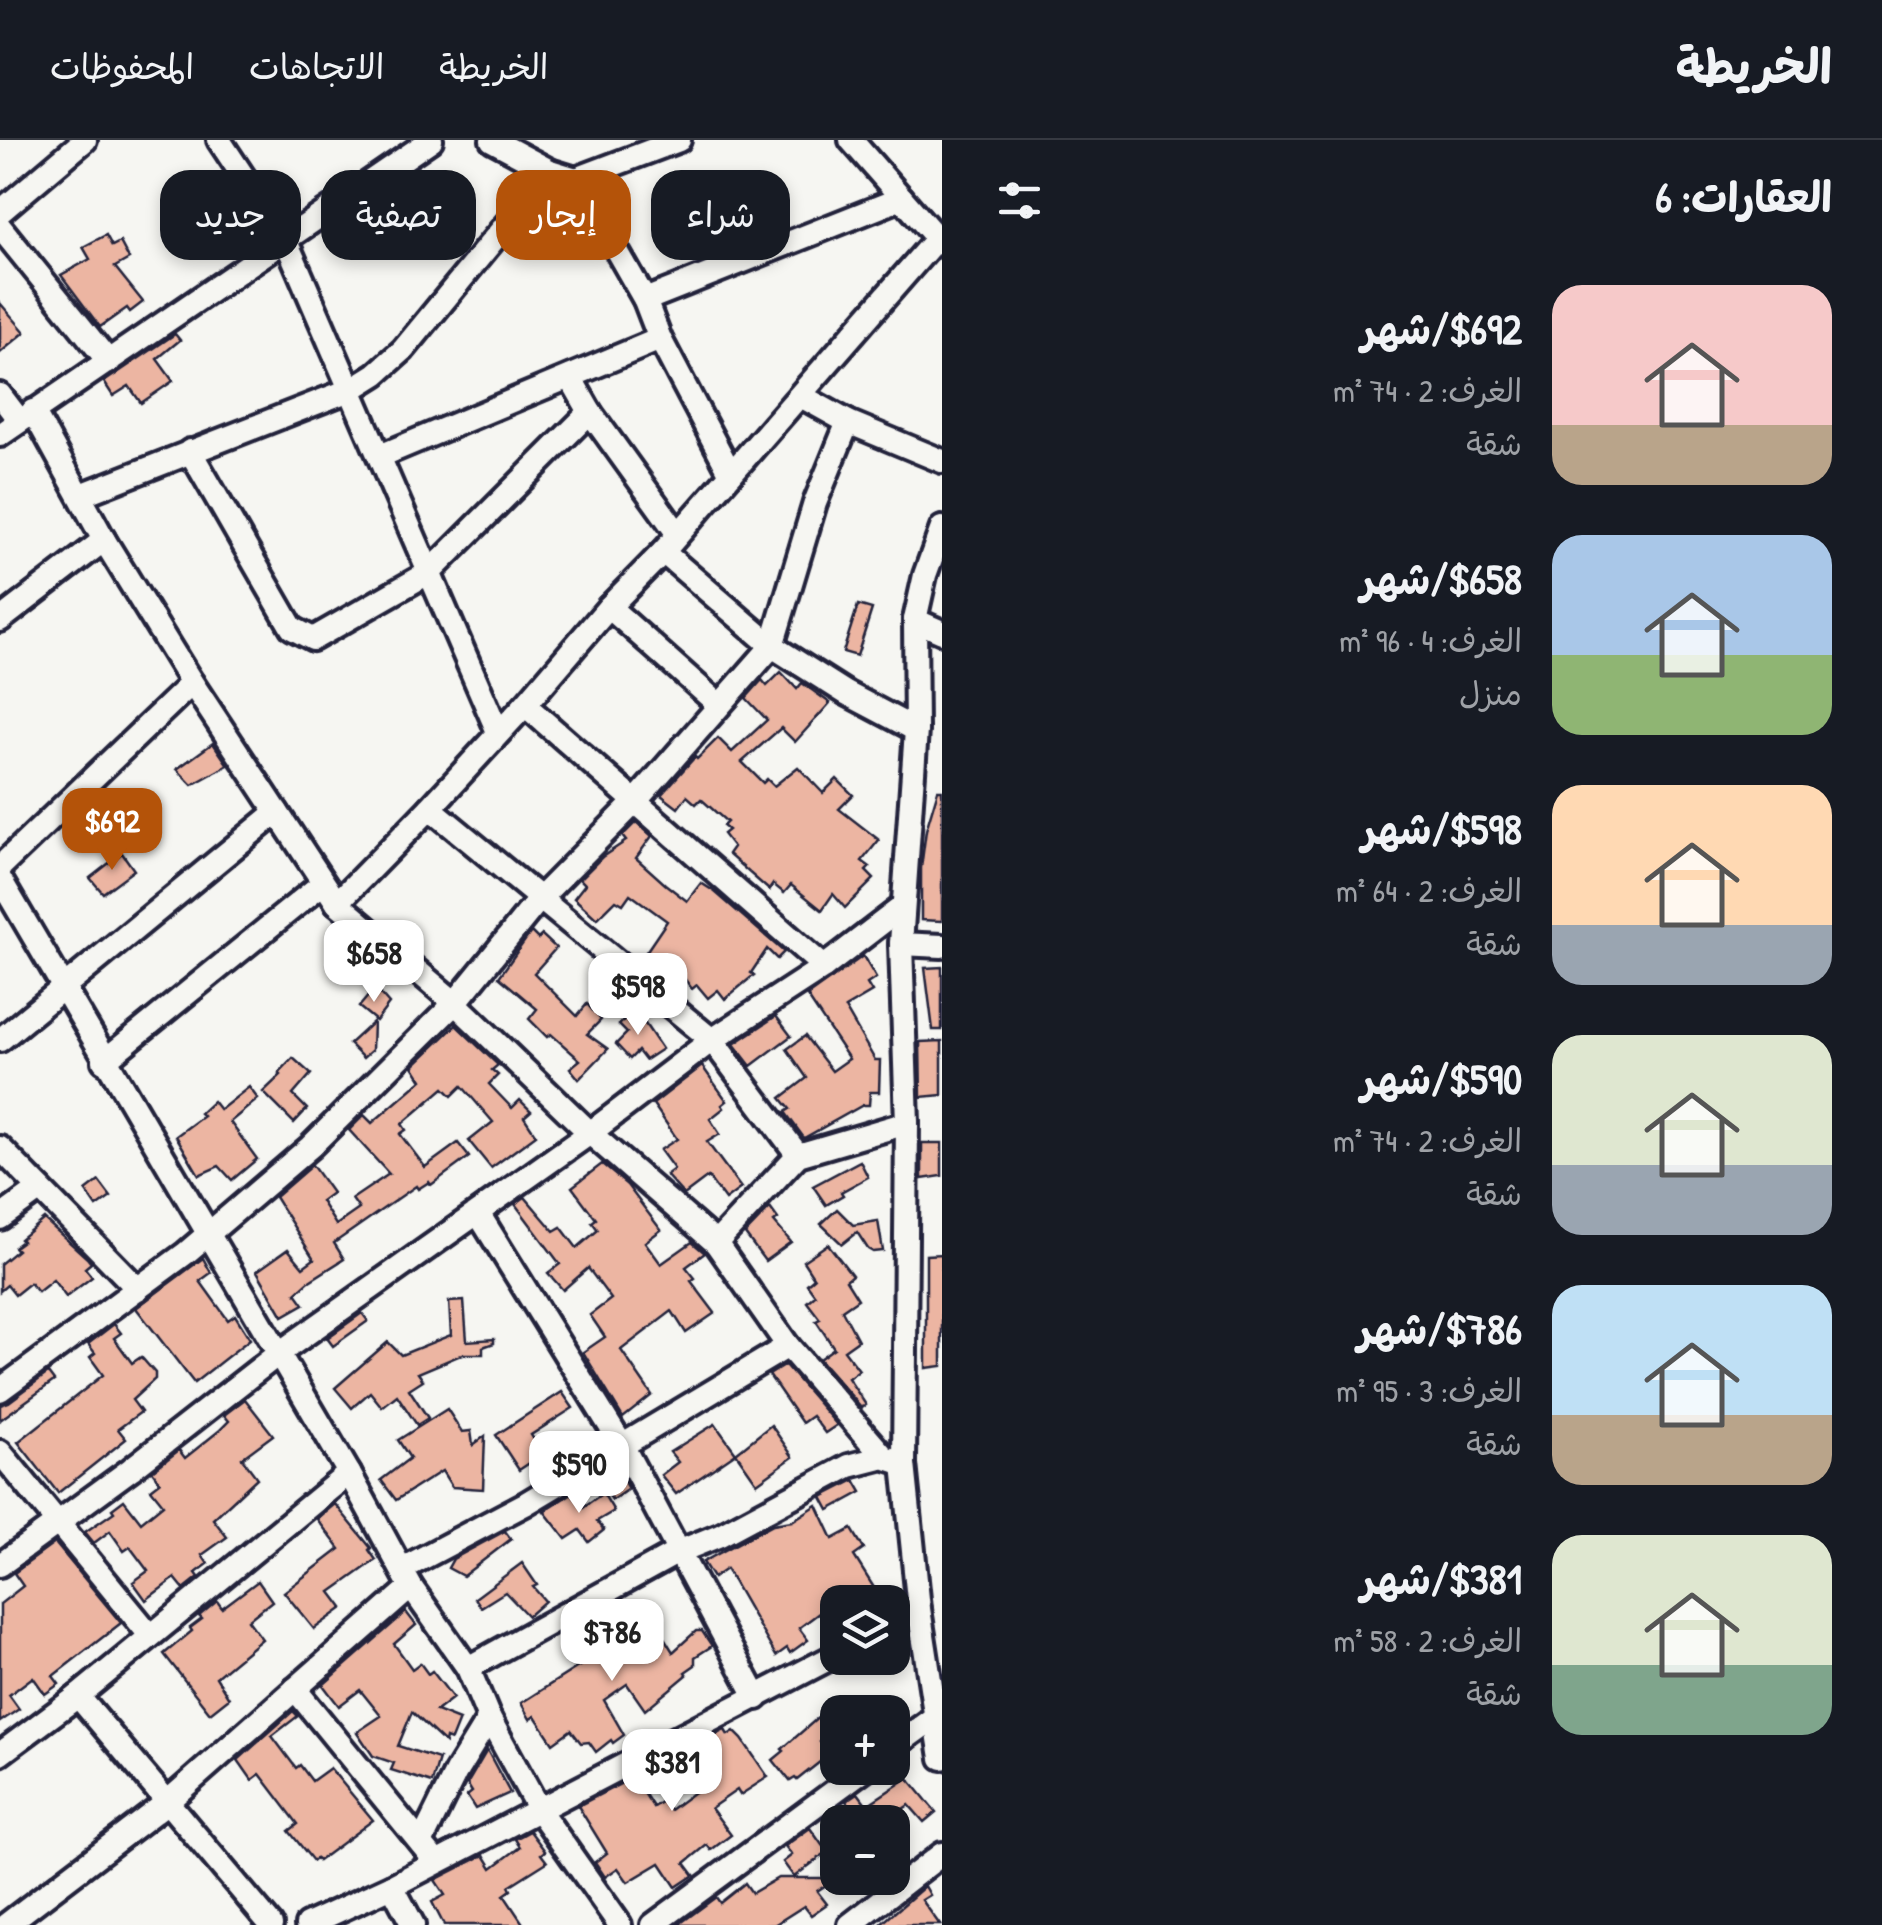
<!DOCTYPE html>
<html lang="ar">
<meta charset="utf-8">
<style>
body{margin:0;font-family:"Patrick Hand","Playpen Sans Arabic",sans-serif;background:#20242c;color:#f1f3f6;direction:rtl;height:100vh;display:flex;flex-direction:column;font-size:38px;white-space:nowrap}
*{box-sizing:border-box;margin:0}
p{font-size:32px;color:#9ea1a6}
.icon{flex:none;width:55px;height:55px;fill:none;stroke:currentColor;stroke-width:2;stroke-linecap:round;stroke-linejoin:round}
.map{position:relative;flex:1;overflow:hidden;direction:ltr}
.side{display:flex;flex-direction:column;background:#171b24;width:940px}
.side>*{flex:none}
.top-card{position:absolute;left:30px;top:30px;width:760px;height:90px;direction:rtl;display:flex;gap:20px}
.buttons{position:absolute;left:820px;top:1445px;display:grid;gap:20px}
.buttons a{display:grid;place-items:center;width:90px;height:90px;border-radius:20px;background:#171b24;box-shadow:0 5px 15px #0003;font-size:50px}
.price{position:absolute;translate:-50% -85px;padding:0 22px;border-radius:20px;background:#fff;color:#222;font-size:32px;line-height:65px;filter:drop-shadow(0 2px 5px #0008)}
.price::after{content:'';position:absolute;left:50%;top:60px;width:30px;height:22px;margin-left:-15px;background:inherit;clip-path:polygon(0 0,100% 0,50% 100%)}
.price.active{background:#b45309;color:#fff}
ul{padding:0;list-style:none}
li{display:flex;align-items:center;gap:30px;height:250px;padding:0 50px}
li span{display:grid;place-items:center;flex:none;width:280px;height:200px;border-radius:30px;color:#555}
li>.icon{margin-inline-start:auto}
span .icon{width:120px;height:120px;fill:#fffc;stroke-width:1}
li b{font-size:42px}
h2{display:flex;justify-content:space-between;align-items:center;height:120px;padding:0 50px;font-size:42px}
.pill{padding:0 35px;border-radius:30px;background:#171b24;box-shadow:0 5px 15px #0003;font-size:35px;line-height:90px}
.pill.active{background:#b45309;color:#fff}
header{display:flex;align-items:center;gap:60px;box-sizing:border-box;height:140px;padding:0 50px;background:#171b24;border-bottom:2px solid #363941}
header strong{font-size:48px}
nav{display:flex;gap:55px;margin-inline-start:auto;font-size:35px}
main{display:flex;flex:1;min-height:0}
.map>svg:first-child{display:block}
.building{fill:#ecb5a2;stroke:#22223b;stroke-width:2.5}
.lines{fill:none;stroke-linecap:round;stroke-linejoin:round}
.minor-casing{stroke:#22223b;stroke-width:30}
.minor{stroke:#f6f6f2;stroke-width:22}
</style>
<header>
<strong>الخريطة</strong>
<nav><a>الخريطة</a><a>الاتجاهات</a><a>المحفوظات</a></nav>
</header>
<main>
<section class="side">
<h2>العقارات: 6<svg class="icon" aria-label="filters" viewBox="0 0 24 24"><path d="M4 7h16M4 17h16"/><circle cx="9" cy="7" r="2"/><circle cx="15" cy="17" r="2"/></svg></h2>
<ul>
<li><span style="background:linear-gradient(#f6c9c9 70%,#b9a48a 0)"><svg class="icon" aria-label="home" viewBox="0 0 24 24"><path d="M3 11l9-7 9 7M6 9v11h12V9"/></svg></span><div><b>$692/شهر</b><p>الغرف: 2 · 74 m²</p><p>شقة</p></div></li>
<li><span style="background:linear-gradient(#a9c7e8 60%,#8fb573 0)"><svg class="icon" aria-label="home" viewBox="0 0 24 24"><path d="M3 11l9-7 9 7M6 9v11h12V9"/></svg></span><div><b>$658/شهر</b><p>الغرف: 4 · 96 m²</p><p>منزل</p></div></li>
<li><span style="background:linear-gradient(#ffd9b3 70%,#9aa5b1 0)"><svg class="icon" aria-label="home" viewBox="0 0 24 24"><path d="M3 11l9-7 9 7M6 9v11h12V9"/></svg></span><div><b>$598/شهر</b><p>الغرف: 2 · 64 m²</p><p>شقة</p></div></li>
<li><span style="background:linear-gradient(#dfe7d0 65%,#9aa5b1 0)"><svg class="icon" aria-label="home" viewBox="0 0 24 24"><path d="M3 11l9-7 9 7M6 9v11h12V9"/></svg></span><div><b>$590/شهر</b><p>الغرف: 2 · 74 m²</p><p>شقة</p></div></li>
<li><span style="background:linear-gradient(#bfe0f5 65%,#b9a48a 0)"><svg class="icon" aria-label="home" viewBox="0 0 24 24"><path d="M3 11l9-7 9 7M6 9v11h12V9"/></svg></span><div><b>$786/شهر</b><p>الغرف: 3 · 95 m²</p><p>شقة</p></div></li>
<li><span style="background:linear-gradient(#dfe7d0 65%,#7fa58c 0)"><svg class="icon" aria-label="home" viewBox="0 0 24 24"><path d="M3 11l9-7 9 7M6 9v11h12V9"/></svg></span><div><b>$381/شهر</b><p>الغرف: 2 · 58 m²</p><p>شقة</p></div></li>
</ul>
</section>
<div class="map">
<svg width="942" height="1785" viewBox="0 0 942 1785">
<rect width="100%" height="100%" fill="#f6f6f2"/>
<filter id="ink" filterUnits="userSpaceOnUse"><feTurbulence type="fractalNoise" baseFrequency=".01" numOctaves="2"/><feDisplacementMap in="SourceGraphic" scale="20" xChannelSelector="R" yChannelSelector="G"/><feConvolveMatrix kernelMatrix="1 2 1 2 8 2 1 2 1" color-interpolation-filters="sRGB"/></filter>
<g filter="url(#ink)">
<g class="building">
<polygon points="106,95 112,106 120,102 129,119 115,127 143,162 130,172 127,168 100,187 61,135 90,119 83,107"/>
<polygon points="0,163 25,192 0,213"/>
<polygon points="175,194 180,200 157,219 173,241 141,263 129,246 113,256 104,242"/>
<polygon points="858,465 872,469 857,516 843,512"/>
<polygon points="781,532 797,549 802,543 830,563 795,602 781,588 742,622 763,643 767,639 774,646 798,627 823,653 837,639 853,655 839,669 879,700 862,721 870,727 866,731 874,739 845,768 833,754 822,770 791,745 784,753 773,744 769,750 728,714 733,707 723,694 728,690 723,686 727,682 701,659 696,664 687,656 678,668 661,655 695,617 697,619 718,598 732,612 767,580 746,558 762,540 767,546"/>
<polygon points="213,603 228,625 192,645 177,629"/>
<polygon points="938,650 942,650 942,781 921,780 921,728 926,690"/>
<polygon points="109,662 122,678 93,703 80,686"/>
<polygon points="636,682 652,696 636,718 665,744 687,761 701,743 715,752 784,812 777,819 767,809 751,833 754,835 725,859 718,850 708,858 697,845 692,849 676,827 672,830 646,812 667,781 630,754 623,764 616,760 597,779 574,758 585,744 580,739 602,717 626,701 622,696"/>
<polygon points="122,713 134,730 103,753 90,738"/>
<polygon points="531,792 538,799 542,795 556,808 534,833 577,876 587,864 601,880 587,894 608,909 579,939 570,928 580,920 551,894 547,897 529,879 537,869 499,837"/>
<polygon points="863,816 876,838 867,844 872,852 845,868 875,920 880,920 879,952 870,952 869,965 863,965 804,998 785,972 790,969 781,958 807,938 787,909 805,896 832,931 849,919 807,856"/>
<polygon points="942,827 942,890 933,890 925,828"/>
<polygon points="375,848 389,864 376,881 359,867"/>
<polygon points="635,869 662,909 645,920 638,911 630,919 616,904 627,893 619,885"/>
<polygon points="776,876 791,896 751,926 734,904"/>
<polygon points="373,882 372,910 363,918 349,904"/>
<polygon points="456,885 498,925 492,930 498,935 489,944 512,968 520,960 531,971 524,977 536,995 491,1028 469,1001 493,982 462,946 452,956 444,948 402,984 406,990 400,994 425,1027 458,1003 469,1017 431,1045 429,1042 418,1049 416,1046 334,1103 344,1119 308,1142 296,1153 304,1164 283,1176 257,1131 288,1109 303,1127 314,1119 275,1057 312,1025 332,1053 321,1061 336,1085 359,1069 352,1059 389,1034 349,990 364,975 372,983 422,940 413,926"/>
<polygon points="942,901 942,955 921,957 920,902"/>
<polygon points="293,918 311,934 293,955 307,969 294,983 263,952 281,935 279,933"/>
<polygon points="702,926 727,961 722,965 724,968 710,979 720,994 707,1002 741,1048 725,1060 708,1037 684,1055 666,1035 674,1029 660,1010 677,999 653,964"/>
<polygon points="249,947 258,959 230,982 257,1019 232,1040 219,1026 199,1035 176,996 203,976 200,973 213,961 220,970"/>
<polygon points="922,1003 942,1003 942,1036 922,1039"/>
<polygon points="860,1021 868,1037 841,1052 843,1055 826,1065 813,1046"/>
<polygon points="602,1024 627,1045 661,1090 645,1102 661,1124 692,1102 705,1113 686,1127 695,1138 691,1141 715,1173 686,1193 672,1171 621,1210 652,1255 623,1278 583,1212 605,1197 590,1175 611,1159 588,1128 563,1150 548,1133 560,1124 515,1064 525,1057 554,1091 561,1087 577,1108 598,1090 592,1082 596,1079 572,1047"/>
<polygon points="99,1041 111,1057 97,1067 86,1051"/>
<polygon points="770,1068 778,1079 774,1082 791,1102 765,1121 745,1094"/>
<polygon points="837,1069 853,1085 878,1081 883,1111 873,1112 868,1109 857,1092 842,1104 821,1084"/>
<polygon points="44,1079 87,1118 91,1123 85,1128 92,1137 66,1157 53,1140 38,1152 30,1143 15,1155 7,1145 0,1151 0,1124 17,1110 14,1107 22,1101 20,1099"/>
<polygon points="828,1104 852,1135 846,1140 858,1159 842,1170 858,1200 844,1210 859,1230 848,1238 866,1265 862,1268 819,1219 834,1208 816,1181 820,1179 807,1162 815,1155 807,1144 814,1138 803,1121"/>
<polygon points="942,1114 942,1226 926,1228 926,1115"/>
<polygon points="203,1118 211,1133 200,1141 228,1180 235,1175 250,1199 194,1243 136,1168"/>
<polygon points="464,1161 467,1201 494,1199 494,1203 483,1207 483,1214 463,1214 418,1233 423,1240 409,1249 428,1278 417,1285 397,1255 382,1267 370,1252 352,1268 335,1248 388,1202 401,1215 451,1195 449,1162"/>
<polygon points="362,1173 368,1181 333,1206 327,1198"/>
<polygon points="114,1184 121,1193 114,1198 132,1223 141,1217 155,1233 155,1239 132,1260 141,1272 118,1289 126,1299 58,1353 18,1302 103,1235 90,1217 95,1213 88,1204"/>
<polygon points="785,1225 837,1285 825,1293 812,1276 802,1283 769,1235"/>
<polygon points="48,1233 54,1241 0,1280 0,1265 9,1262"/>
<polygon points="562,1252 573,1268 531,1295 543,1314 519,1330 496,1295"/>
<polygon points="245,1259 273,1295 242,1318 257,1338 213,1379 227,1397 202,1415 208,1424 196,1433 199,1437 184,1449 175,1438 146,1460 133,1442 148,1431 130,1407 124,1411 110,1391 94,1403 85,1392 114,1372 112,1369 124,1360 141,1382 163,1364 151,1349 160,1342 152,1331 179,1310 185,1318 220,1290 229,1281 224,1275"/>
<polygon points="447,1269 462,1292 471,1291 473,1305 485,1296 483,1349 452,1347 442,1331 396,1360 381,1340 410,1318 398,1300"/>
<polygon points="715,1284 736,1313 676,1354 661,1335 678,1322 670,1312"/>
<polygon points="771,1285 793,1317 757,1343 736,1313"/>
<polygon points="616,1327 628,1349 612,1360 598,1338"/>
<polygon points="855,1340 862,1352 829,1370 822,1357"/>
<polygon points="572,1353 583,1367 603,1353 614,1371 597,1381 604,1390 589,1402 580,1390 566,1399 544,1371"/>
<polygon points="335,1364 371,1408 369,1410 376,1420 331,1452 343,1468 314,1489 284,1452 340,1409 317,1379"/>
<polygon points="817,1365 833,1399 852,1389 864,1409 854,1416 883,1462 838,1462 838,1489 823,1470 799,1488 808,1500 790,1513 787,1508 776,1516 726,1429 713,1438 703,1422 773,1384 792,1381"/>
<polygon points="505,1391 511,1399 463,1436 448,1428 453,1419"/>
<polygon points="55,1403 121,1483 53,1536 59,1544 45,1554 33,1537 9,1555 19,1569 0,1582 0,1464 23,1446 14,1433"/>
<polygon points="522,1423 537,1445 533,1447 545,1461 528,1476 505,1452 481,1467 475,1458"/>
<polygon points="258,1441 272,1461 248,1480 262,1499 216,1537 229,1558 210,1573 164,1514 192,1491 190,1488 202,1479 199,1476 217,1461 222,1468"/>
<polygon points="406,1472 416,1485 394,1504 412,1529 420,1523 428,1534 432,1531 453,1558 436,1571 459,1580 451,1600 446,1598 445,1603 412,1572 398,1606 439,1619 432,1643 391,1630 394,1623 373,1616 357,1592 381,1576 360,1550 339,1566 323,1545"/>
<polygon points="647,1483 660,1502 665,1499 673,1512 696,1491 702,1491 712,1506 695,1517 695,1525 685,1532 687,1535 645,1570 627,1544 604,1560 624,1595 613,1603 611,1600 596,1612 589,1602 581,1603 571,1590 553,1603 535,1576 530,1579 521,1563 584,1523 581,1518 627,1488 632,1493"/>
<polygon points="293,1571 298,1576 272,1596 296,1628 300,1625 312,1641 330,1628 373,1680 318,1721 316,1718 313,1721 289,1691 298,1684 260,1634 252,1640 238,1620"/>
<polygon points="820,1576 832,1588 820,1602 830,1614 797,1640 795,1638 790,1641 773,1620 784,1611 782,1609"/>
<polygon points="725,1590 728,1595 734,1591 742,1599 768,1637 740,1655 737,1650 711,1668 731,1695 711,1710 707,1705 685,1723 694,1735 676,1747 660,1723 628,1742 618,1728 605,1737 595,1722 607,1713 578,1666 634,1637 653,1667 664,1660 670,1670 701,1647 688,1627 703,1617 696,1605"/>
<polygon points="487,1610 510,1653 475,1669 467,1656 472,1652 467,1644"/>
<polygon points="908,1638 936,1672 924,1682 909,1665 883,1682 863,1682 846,1661 858,1653 867,1665"/>
<polygon points="810,1688 827,1712 794,1737 783,1722 792,1715 785,1706"/>
<polygon points="530,1691 545,1711 541,1714 547,1722 509,1746 511,1750 504,1755 524,1785 444,1785 432,1762 445,1755 435,1740 484,1715 492,1728 520,1707 515,1699"/>
<polygon points="778,1738 837,1738 817,1751 827,1764 811,1775 804,1766 774,1785 678,1785 716,1757 720,1763 745,1743 752,1753"/>
<polygon points="925,1746 930,1755 922,1760 940,1785 880,1785"/>
</g>
<g class="lines">
<g class="minor-casing">
<g id="minor">
<polyline points="219,0 286,101 498,592"/>
<polyline points="492,0 550,31 576,39 645,160 660,199 731,334"/>
<polyline points="851,0 942,104"/>
<polyline points="576,39 679,0"/>
<polyline points="0,72 85,0"/>
<polyline points="0,87 109,222"/>
<polyline points="645,160 902,58"/>
<polyline points="570,237 590,272 678,394"/>
<polyline points="0,255 19,280"/>
<polyline points="801,256 848,282 942,321"/>
<polyline points="33,271 104,400 192,543 337,763 455,863 590,993 716,1103 788,1206 884,1317"/>
<polyline points="0,295 431,0"/>
<polyline points="190,311 292,488 313,499 430,432 590,272"/>
<polyline points="380,316 660,199"/>
<polyline points="81,355 352,249 376,234 403,210 550,31"/>
<polyline points="942,388 925,435 915,480 916,590 901,804 907,983 904,1324 919,1469 942,1618"/>
<polyline points="663,412 772,506 846,553 916,590"/>
<polyline points="609,467 718,564"/>
<polyline points="0,480 104,400"/>
<polyline points="915,480 942,492"/>
<polyline points="525,565 824,827"/>
<polyline points="430,668 712,900 798,1015"/>
<polyline points="0,727 192,543"/>
<polyline points="0,739 349,1333 411,1447 468,1528 489,1578 539,1670 620,1785"/>
<polyline points="337,763 430,668 525,565 609,467 663,412 936,99"/>
<polyline points="901,804 942,806"/>
<polyline points="0,900 277,672"/>
<polyline points="104,921 323,743"/>
<polyline points="0,1008 138,1149"/>
<polyline points="478,1073 623,1307 757,1558"/>
<polyline points="0,1078 40,1049"/>
<polyline points="716,1103 798,1015 907,983"/>
<polyline points="0,1250 186,1113 310,1007 455,863 540,758 634,663 772,506 815,363 848,282"/>
<polyline points="0,1312 150,1495"/>
<polyline points="0,1425 131,1329 278,1214 590,993 712,900 824,827 901,768"/>
<polyline points="402,1429 525,1364 788,1206"/>
<polyline points="892,1484 919,1469"/>
<polyline points="468,1528 678,1412 720,1395 849,1326 884,1317 896,1321"/>
<polyline points="295,1549 436,1722"/>
<polyline points="78,1556 271,1785"/>
<polyline points="892,1608 935,1577"/>
<polyline points="0,1614 78,1556 349,1333"/>
<polyline points="421,1703 456,1632 489,1578"/>
<polyline points="392,1746 413,1785"/>
<polyline points="6,1785 166,1663 411,1447"/>
<polyline points="307,1785 392,1746 838,1514"/>
<polyline points="653,1785 866,1628"/>
<polyline points="850,1785 942,1714"/>
</g>
</g>
<use href="#minor" class="minor"/>
</g>
</g>
</svg>
<div class="buttons">
<a><svg class="icon" aria-label="layers" viewBox="0 0 24 24"><path d="M12 4l9 5-9 5-9-5zM3 14l9 5 9-5"/></svg></a>
<a>+</a>
<a>−</a>
</div>
<b class="price active" style="left:112px;top:733px">$692</b>
<b class="price" style="left:374px;top:865px">$658</b>
<b class="price" style="left:638px;top:898px">$598</b>
<b class="price" style="left:579px;top:1376px">$590</b>
<b class="price" style="left:612px;top:1544px">$786</b>
<b class="price" style="left:672px;top:1674px">$381</b>
<div class="top-card">
<a class="pill">شراء</a>
<a class="pill active">إيجار</a>
<a class="pill">تصفية</a>
<a class="pill">جديد</a>
</div>
</div>
</main>
